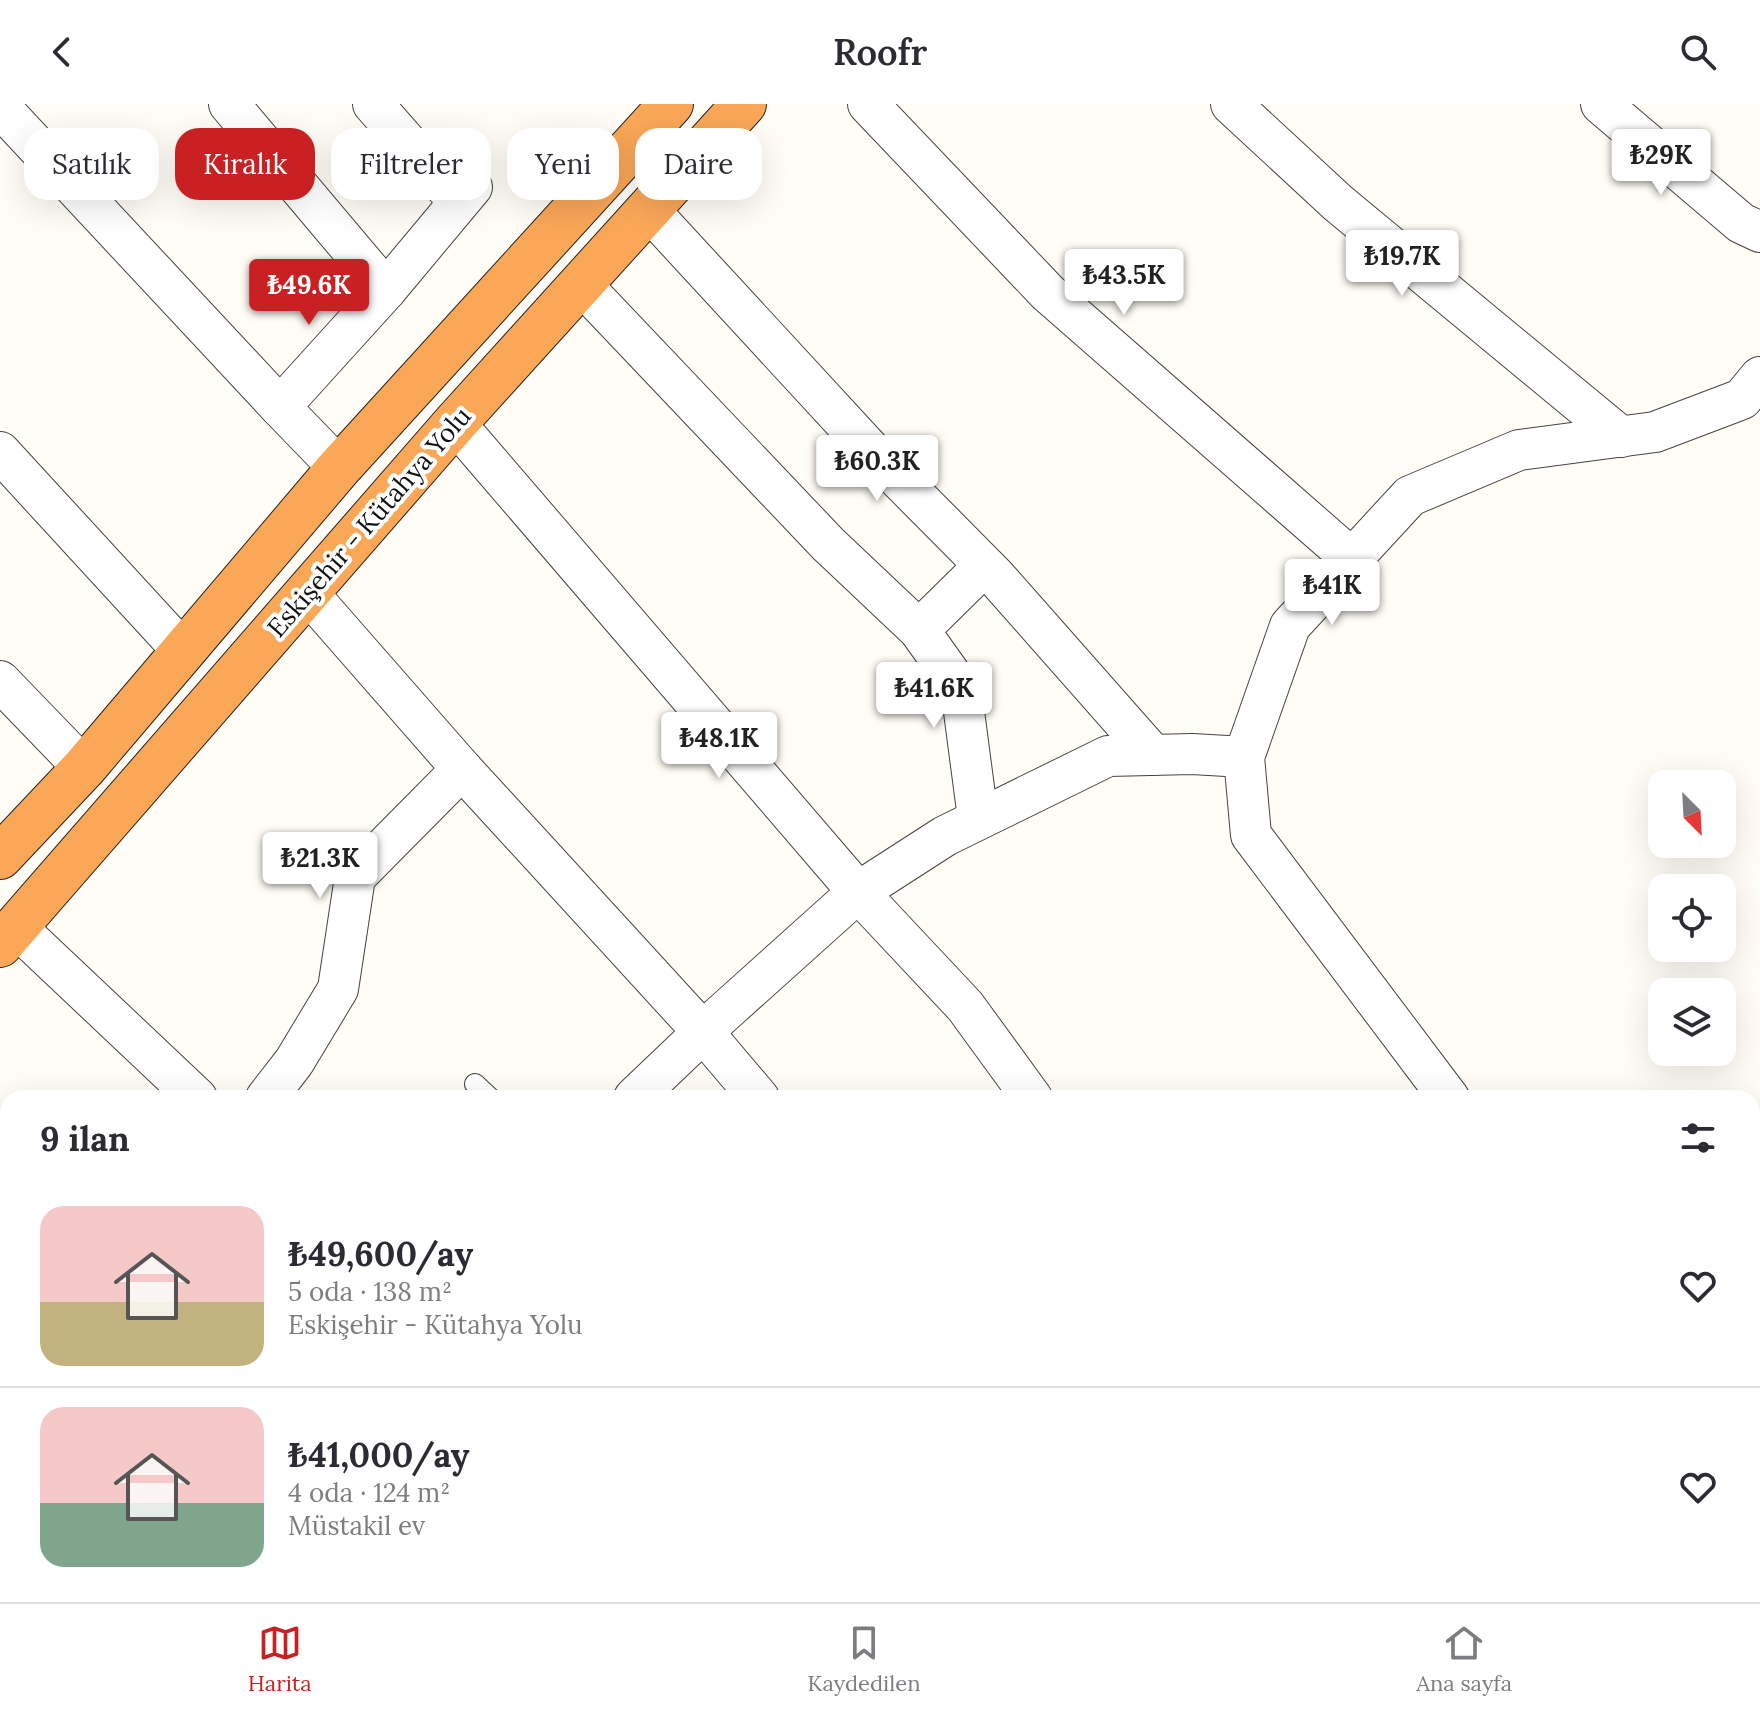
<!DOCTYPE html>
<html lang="tr">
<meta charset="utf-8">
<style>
body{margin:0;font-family:Lora,serif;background:#f2f2f3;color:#2b2b33;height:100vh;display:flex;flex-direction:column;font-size:30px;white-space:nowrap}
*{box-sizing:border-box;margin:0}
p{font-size:26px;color:#7c7c81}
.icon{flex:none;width:44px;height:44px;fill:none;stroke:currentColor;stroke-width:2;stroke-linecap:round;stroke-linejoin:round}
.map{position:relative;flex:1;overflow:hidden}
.side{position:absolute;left:0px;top:986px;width:1760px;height:512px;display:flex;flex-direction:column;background:#fff;border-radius:24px 24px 0 0;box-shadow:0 8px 32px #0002}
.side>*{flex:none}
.banner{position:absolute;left:24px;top:24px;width:800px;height:72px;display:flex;gap:16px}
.needle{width:52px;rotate:156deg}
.fabs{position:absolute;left:1648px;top:666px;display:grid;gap:16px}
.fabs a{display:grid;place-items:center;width:88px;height:88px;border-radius:16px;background:#fff;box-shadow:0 8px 32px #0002;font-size:40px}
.price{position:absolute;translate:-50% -68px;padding:0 18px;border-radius:8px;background:#fff;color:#222;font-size:26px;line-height:52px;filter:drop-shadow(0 2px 4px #0008)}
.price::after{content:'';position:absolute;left:50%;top:48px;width:24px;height:18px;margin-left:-12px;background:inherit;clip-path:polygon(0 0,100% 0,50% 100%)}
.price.current{background:#c92123;color:#fff}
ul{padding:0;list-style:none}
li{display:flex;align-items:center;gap:24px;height:200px;padding:0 40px}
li+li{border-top:2px solid #e1e1e2}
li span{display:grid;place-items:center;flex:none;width:224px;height:160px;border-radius:24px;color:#555}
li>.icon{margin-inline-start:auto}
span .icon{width:96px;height:96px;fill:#fffc;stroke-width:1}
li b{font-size:34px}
h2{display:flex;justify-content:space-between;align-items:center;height:96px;padding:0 40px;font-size:34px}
.pill{padding:0 28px;border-radius:24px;background:#fff;box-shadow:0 8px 32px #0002;font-size:28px;line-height:72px}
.pill.current{background:#c92123;color:#fff}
header{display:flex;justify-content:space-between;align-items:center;height:104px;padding:0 40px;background:#fff;font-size:36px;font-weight:600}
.dock{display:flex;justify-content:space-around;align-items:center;height:112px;border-top:2px solid #e1e1e2;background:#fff;font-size:22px;color:#7c7c81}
.dock a{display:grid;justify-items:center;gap:4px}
.dock .current{color:#c92123}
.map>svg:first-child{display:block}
.building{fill:#5a524c}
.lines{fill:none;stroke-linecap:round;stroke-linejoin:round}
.lane-casing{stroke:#444;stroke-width:22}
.street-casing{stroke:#444;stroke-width:42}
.highway-casing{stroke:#222;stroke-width:46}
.lane{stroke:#fff;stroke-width:20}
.street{stroke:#fff;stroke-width:40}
.highway{stroke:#faa758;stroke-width:44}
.labels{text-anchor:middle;stroke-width:8;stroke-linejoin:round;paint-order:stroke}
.street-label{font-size:26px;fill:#111;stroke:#fff}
</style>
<header><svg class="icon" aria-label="back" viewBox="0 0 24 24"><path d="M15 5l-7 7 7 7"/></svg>Roofr<svg class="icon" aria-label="search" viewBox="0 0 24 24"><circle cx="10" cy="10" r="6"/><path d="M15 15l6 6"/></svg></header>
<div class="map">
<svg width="1760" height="1498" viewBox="0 0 1760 1498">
<rect width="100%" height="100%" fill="#fffdf5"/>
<polygon class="building" points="262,1490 311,1490 318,1498 252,1498"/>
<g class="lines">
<g class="lane-casing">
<polyline id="lane" points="475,980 490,994"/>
</g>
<g class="street-casing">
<g id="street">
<polyline points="229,0 386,186"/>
<polyline points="373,0 459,98"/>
<polyline points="868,0 1048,189 1352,455"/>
<polyline points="1231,0 1338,99 1621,333"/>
<polyline points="1601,0 1741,119 1760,128"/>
<polyline points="0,3 280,303"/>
<polyline points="648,105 873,349 995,472 1153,651"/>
<polyline points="580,179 828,440 919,526 984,462"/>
<polyline points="455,319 858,788 965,902 1032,994"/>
<polyline points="0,348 182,546"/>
<polyline points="339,364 280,303 386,186 472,83"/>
<polyline points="307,488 462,665 703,928 759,994"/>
<polyline points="919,526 961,585 978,714"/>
<polyline points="0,577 84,664"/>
<polyline points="16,823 197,994"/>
<polyline points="266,994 294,958 338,885 355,773 462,665"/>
<polyline points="634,994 720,912 858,788 945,732 1108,652 1192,650 1244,653"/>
<polyline points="1449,994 1251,731 1244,653 1290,522 1410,392 1519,346 1655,328 1742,295 1760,273"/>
<polyline points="0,1067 8,1074"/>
<polyline points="0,1337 8,1345"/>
<polyline points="557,1490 561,1498"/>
<polyline points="793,1490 796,1498"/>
<polyline points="148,1498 154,1490"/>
<polyline points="985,1498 988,1490"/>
<polyline points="1236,1498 1240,1490"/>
<polyline points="1504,1498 1507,1490"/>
</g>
</g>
<g class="highway-casing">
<g id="highway">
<polyline points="0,753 84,664 339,364 671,0"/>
<polyline points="0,841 455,319 744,0"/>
</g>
</g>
<use href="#lane" class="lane"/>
<use href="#street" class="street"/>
<use href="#highway" class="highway"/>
</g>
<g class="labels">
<g class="street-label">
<text transform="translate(369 418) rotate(-49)" y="9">Eskişehir - Kütahya Yolu</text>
</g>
</g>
</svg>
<div class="fabs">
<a><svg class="needle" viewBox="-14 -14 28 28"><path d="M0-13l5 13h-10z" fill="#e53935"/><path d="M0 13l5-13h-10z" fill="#7c7c81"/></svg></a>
<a><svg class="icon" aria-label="locate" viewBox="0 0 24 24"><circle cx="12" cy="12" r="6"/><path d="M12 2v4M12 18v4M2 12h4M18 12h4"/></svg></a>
<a><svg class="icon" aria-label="layers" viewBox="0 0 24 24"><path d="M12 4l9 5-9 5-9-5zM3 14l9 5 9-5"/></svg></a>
</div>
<b class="price" style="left:1661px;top:93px">₺29K</b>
<b class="price" style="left:1402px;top:194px">₺19.7K</b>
<b class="price" style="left:1124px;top:213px">₺43.5K</b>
<b class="price current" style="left:309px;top:223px">₺49.6K</b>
<b class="price" style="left:877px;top:399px">₺60.3K</b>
<b class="price" style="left:1332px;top:523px">₺41K</b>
<b class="price" style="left:934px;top:626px">₺41.6K</b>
<b class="price" style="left:719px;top:676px">₺48.1K</b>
<b class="price" style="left:320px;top:796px">₺21.3K</b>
<div class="banner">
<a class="pill">Satılık</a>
<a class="pill current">Kiralık</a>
<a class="pill">Filtreler</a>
<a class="pill">Yeni</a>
<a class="pill">Daire</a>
</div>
<section class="side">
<h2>9 ilan<svg class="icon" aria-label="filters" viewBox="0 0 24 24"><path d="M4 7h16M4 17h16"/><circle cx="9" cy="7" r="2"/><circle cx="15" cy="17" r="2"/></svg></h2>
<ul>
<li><span style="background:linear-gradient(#f6c9c9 60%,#c2b280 0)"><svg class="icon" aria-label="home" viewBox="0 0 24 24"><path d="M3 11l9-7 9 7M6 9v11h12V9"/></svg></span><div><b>₺49,600/ay</b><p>5 oda · 138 m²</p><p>Eskişehir - Kütahya Yolu</p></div><svg class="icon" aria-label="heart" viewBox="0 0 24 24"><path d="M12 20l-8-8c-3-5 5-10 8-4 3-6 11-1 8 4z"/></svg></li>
<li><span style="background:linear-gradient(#f6c9c9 60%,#7fa58c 0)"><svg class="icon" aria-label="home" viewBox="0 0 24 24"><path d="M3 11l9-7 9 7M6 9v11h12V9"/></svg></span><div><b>₺41,000/ay</b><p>4 oda · 124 m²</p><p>Müstakil ev</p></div><svg class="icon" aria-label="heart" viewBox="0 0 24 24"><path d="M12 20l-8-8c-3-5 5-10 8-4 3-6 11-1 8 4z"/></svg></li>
</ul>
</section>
</div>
<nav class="dock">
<a class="current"><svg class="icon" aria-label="map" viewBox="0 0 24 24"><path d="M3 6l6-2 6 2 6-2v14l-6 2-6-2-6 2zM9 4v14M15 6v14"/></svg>Harita</a>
<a><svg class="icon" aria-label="saved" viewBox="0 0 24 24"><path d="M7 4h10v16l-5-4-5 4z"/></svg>Kaydedilen</a>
<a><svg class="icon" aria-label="home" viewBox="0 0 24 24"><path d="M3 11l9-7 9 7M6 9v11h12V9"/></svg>Ana sayfa</a>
</nav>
